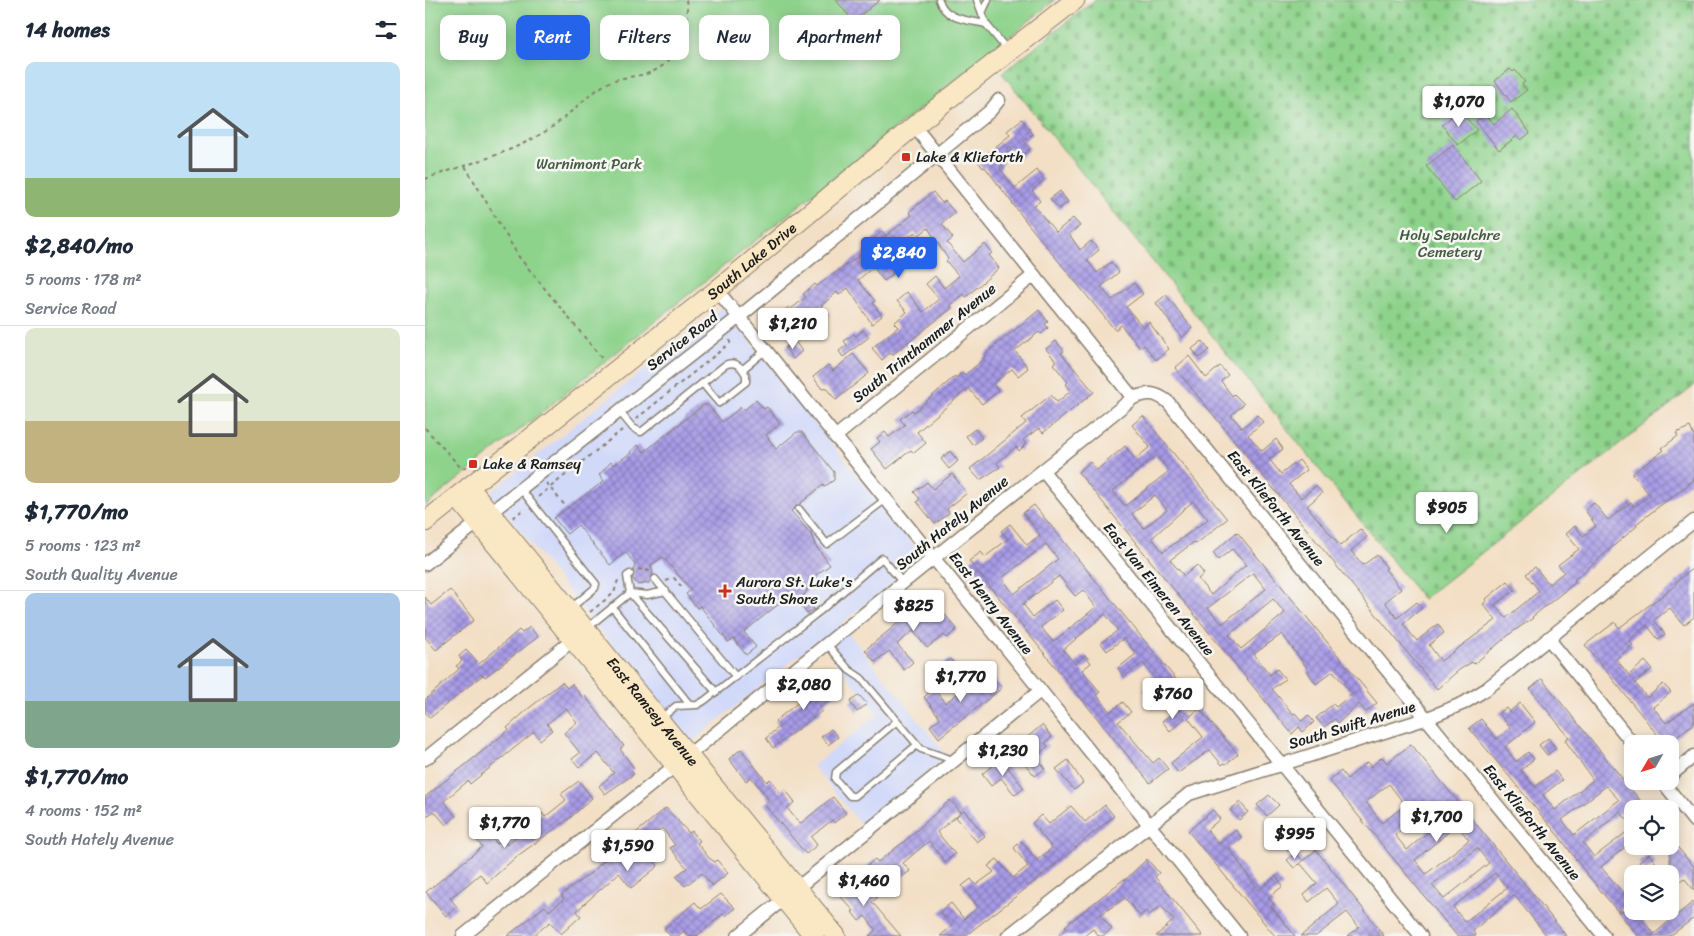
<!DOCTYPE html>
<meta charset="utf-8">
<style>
body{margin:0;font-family:Sriracha,sans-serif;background:#f2f2f3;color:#1f2937;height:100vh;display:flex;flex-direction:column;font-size:19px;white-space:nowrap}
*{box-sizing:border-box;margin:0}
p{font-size:16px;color:#747a83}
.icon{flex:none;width:28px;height:28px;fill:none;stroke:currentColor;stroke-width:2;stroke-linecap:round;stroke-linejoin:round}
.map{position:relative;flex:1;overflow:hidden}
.panel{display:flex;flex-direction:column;background:#fff;width:425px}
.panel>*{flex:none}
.guide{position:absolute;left:15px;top:15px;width:475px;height:45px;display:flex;gap:10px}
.needle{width:32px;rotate:231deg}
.buttons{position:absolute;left:1199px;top:735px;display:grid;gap:10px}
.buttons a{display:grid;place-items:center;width:55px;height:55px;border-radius:10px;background:#fff;box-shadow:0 2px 12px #0003;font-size:25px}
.price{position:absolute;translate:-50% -42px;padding:0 11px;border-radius:5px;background:#fff;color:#222;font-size:16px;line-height:32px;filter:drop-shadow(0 1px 2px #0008)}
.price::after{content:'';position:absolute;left:50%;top:30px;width:15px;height:11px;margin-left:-8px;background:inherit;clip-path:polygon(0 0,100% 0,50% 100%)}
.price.active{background:#2563eb;color:#fff}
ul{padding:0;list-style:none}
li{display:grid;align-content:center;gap:10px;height:265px;padding:0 25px}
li+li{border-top:1px solid #e0e1e3}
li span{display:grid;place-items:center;height:155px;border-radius:10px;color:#555}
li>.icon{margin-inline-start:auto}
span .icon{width:90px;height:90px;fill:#fffc;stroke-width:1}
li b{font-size:21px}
h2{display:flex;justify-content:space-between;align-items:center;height:60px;padding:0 25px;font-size:21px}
.pill{padding:0 18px;border-radius:10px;background:#fff;box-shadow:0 2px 12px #0003;font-size:18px;line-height:45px}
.pill.active{background:#2563eb;color:#fff}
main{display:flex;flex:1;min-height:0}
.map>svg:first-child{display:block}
.built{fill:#d1d9f9}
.green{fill:#8ed38c;stroke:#557854}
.cemetery{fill:url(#cemetery-stones);stroke:#557854}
.building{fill:url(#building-cross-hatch);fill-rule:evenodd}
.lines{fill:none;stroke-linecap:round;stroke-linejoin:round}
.lane-casing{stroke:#887e70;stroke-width:9}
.street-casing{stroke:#887e70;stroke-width:15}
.secondary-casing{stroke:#887e70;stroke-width:21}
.path{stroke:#887e70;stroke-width:2;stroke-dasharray:4 4;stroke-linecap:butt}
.lane{stroke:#fff;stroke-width:6}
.street{stroke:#fff;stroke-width:12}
.secondary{stroke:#fae7c3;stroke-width:19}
.poi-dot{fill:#c8321e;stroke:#f6f6f2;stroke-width:2}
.labels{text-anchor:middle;stroke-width:5;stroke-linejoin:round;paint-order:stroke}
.poi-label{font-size:15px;fill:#1c1c1c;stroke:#f6f6f2;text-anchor:start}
.park-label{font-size:15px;fill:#445c43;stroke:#f6f6f2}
.street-label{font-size:15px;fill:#1c1c1c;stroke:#f6f6f2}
</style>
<main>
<section class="panel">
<h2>14 homes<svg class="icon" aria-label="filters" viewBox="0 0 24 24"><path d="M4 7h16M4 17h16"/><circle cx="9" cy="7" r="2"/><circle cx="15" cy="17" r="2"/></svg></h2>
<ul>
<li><span style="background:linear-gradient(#bfe0f5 75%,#8fb573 0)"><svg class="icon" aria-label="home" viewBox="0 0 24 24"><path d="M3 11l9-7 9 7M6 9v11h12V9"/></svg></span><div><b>$2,840/mo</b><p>5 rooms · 178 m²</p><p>Service Road</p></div></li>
<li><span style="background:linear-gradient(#dfe7d0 60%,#c2b280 0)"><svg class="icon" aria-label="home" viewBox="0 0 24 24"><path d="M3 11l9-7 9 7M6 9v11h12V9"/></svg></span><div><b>$1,770/mo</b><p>5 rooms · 123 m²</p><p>South Quality Avenue</p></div></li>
<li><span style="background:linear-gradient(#a9c7e8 70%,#7fa58c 0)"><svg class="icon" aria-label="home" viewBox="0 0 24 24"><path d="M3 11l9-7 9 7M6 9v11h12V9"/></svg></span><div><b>$1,770/mo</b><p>4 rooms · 152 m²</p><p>South Hately Avenue</p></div></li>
</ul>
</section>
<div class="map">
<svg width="1269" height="936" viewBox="0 0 1269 936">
<defs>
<pattern id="cemetery-stones" width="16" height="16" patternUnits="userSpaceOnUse" patternTransform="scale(1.25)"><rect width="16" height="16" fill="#8ed38c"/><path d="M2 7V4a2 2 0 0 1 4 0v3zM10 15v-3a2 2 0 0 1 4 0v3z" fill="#7ab578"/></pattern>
<pattern id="building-cross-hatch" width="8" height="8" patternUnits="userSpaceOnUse" patternTransform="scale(1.25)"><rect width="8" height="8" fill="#a79ae6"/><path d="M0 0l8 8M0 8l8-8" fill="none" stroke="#877dba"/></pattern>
</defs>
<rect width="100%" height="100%" fill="#f6f6f2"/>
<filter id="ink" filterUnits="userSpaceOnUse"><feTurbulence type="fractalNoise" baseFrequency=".02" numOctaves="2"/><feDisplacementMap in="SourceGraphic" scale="10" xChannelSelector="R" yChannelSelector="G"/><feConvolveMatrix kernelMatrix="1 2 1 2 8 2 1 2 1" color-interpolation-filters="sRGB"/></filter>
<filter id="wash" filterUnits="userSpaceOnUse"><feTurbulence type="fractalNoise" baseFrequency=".0096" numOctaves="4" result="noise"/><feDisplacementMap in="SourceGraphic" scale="20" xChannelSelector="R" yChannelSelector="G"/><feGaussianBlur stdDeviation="1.12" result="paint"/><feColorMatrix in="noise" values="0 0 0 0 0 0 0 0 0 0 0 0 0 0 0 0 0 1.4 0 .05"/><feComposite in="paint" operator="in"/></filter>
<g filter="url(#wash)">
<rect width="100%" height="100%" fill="#f3dfc5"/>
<polygon class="built" points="297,307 499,558 416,624 522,756 436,825 388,766 453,714 393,640 265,743 65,493"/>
<polygon class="green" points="0,0 630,0 0,506"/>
<polygon class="cemetery" points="670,0 1269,0 1269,386 998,599 577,73"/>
<g id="blocks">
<g class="building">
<polygon points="411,0 455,0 428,21"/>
<polygon points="1085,69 1088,72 1090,70 1100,82 1097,84 1102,90 1086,102 1070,81"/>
<polygon points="1087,109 1105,133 1096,140 1092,136 1074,150 1051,121 1060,113 1069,124"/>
<polygon points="1034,110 1052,130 1033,145 1017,125"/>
<polygon points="597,119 608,134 599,141 605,149 594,158 584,146 575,169 590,188 612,170 619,180 607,191 615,201 609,206 631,232 648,218 655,226 644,234 655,250 666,241 674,250 662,260 672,273 686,262 694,272 676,287 687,300 709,283 718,294 701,307 718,327 724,322 744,349 731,360 719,345 715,348 696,325 690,330 603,224 560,167 558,168 553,161 585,135 582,131"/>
<polygon points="1028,145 1056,181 1030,202 1001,166"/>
<polygon points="635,191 643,202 634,209 625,199"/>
<polygon points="508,192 517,203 520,201 530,213 517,224 528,238 522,243 538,262 560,244 567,253 564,255 574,268 541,297 539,294 525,305 527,308 467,355 465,353 457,360 447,348 473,327 469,323 482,312 472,301 482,292 498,312 514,299 501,284 510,276 519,288 534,276 521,261 523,259 503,228 493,236 490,232 477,242 480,246 460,264 468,274 459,281 448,267 433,280 450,301 448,303 457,316 447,324 423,288 414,295 412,292 396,306 404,315 391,325 388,321 372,333 356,313 364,307 366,309 381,297 378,294 390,284 392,286 449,245 446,241 457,231 461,236 487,215 484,212"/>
<polygon points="741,295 767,328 757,338 731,303"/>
<polygon points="614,310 623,322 620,324 623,328 616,334 614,332 590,351 603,368 593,376 587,369 568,384 573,391 557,404 543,388 492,432 501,443 489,453 486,450 462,469 446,449 455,442 452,438 460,432 464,437 480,425 475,419 487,410 489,412 530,376 531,378 537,372 540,375 553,364 560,356 559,355"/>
<polygon points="438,330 444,337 418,357 414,351 422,345 419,341 429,334 431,336"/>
<polygon points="369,340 377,351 368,359 360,348"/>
<polygon points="631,341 639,351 636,353 669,392 618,433 614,428 598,440 601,444 594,451 591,447 572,463 575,467 555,480 545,469 601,423 597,418 626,395 632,402 646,391 641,384 643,382 628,364 631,361 621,349"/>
<polygon points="777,341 784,350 774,358 767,349"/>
<polygon points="428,354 444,373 411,400 400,387 397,389 388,377 403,365 408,371"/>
<polygon points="764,356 781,378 795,366 803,375 796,381 807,396 809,394 819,404 806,415 817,428 832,415 838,422 823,435 837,451 851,439 858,449 844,459 856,474 874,460 882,470 864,484 876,498 891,486 897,493 882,506 915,546 935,529 942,537 926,551 938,565 952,555 962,568 960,569 976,589 960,602 972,618 992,602 997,608 978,624 992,641 1013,624 1019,633 1004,645 1016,661 1071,620 1058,604 1062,601 1061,599 1083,581 1090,590 1070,605 1081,618 1114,591 1101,574 1110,567 1124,584 1139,572 1133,565 1154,549 1141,534 1150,526 1158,536 1171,526 1160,510 1169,503 1183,520 1206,502 1209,507 1225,495 1207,474 1239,450 1237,448 1253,436 1251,433 1265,427 1269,436 1269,480 1211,524 1212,526 1149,580 1151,582 1107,617 1108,618 1086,633 1049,664 1047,662 1034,670 1012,689 750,368"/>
<polygon points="331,400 339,409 342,407 355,424 341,435 351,449 372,432 377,432 409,472 409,480 399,487 398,485 366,511 386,534 390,545 405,565 392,574 378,597 389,609 382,614 372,600 365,604 361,598 319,632 331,647 321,655 309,639 303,642 275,606 272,608 261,594 266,590 238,557 226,565 228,574 224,583 213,585 207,578 210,565 201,552 185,565 153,525 142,534 129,518 179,481 174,475 186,462 188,465 206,453 205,452 213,445 219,452 278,405 283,405 297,422 316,407 319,410"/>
<path d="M718 416 802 519 771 544 769 542 745 560 759 576 772 565 779 574 773 579 786 595 821 565 807 549 793 560 788 553 812 532 952 703 941 712 934 704 913 723 910 719 899 727 891 718 908 704 911 707 927 694 908 671 891 684 884 674 882 668 857 634 829 654 845 675 852 669 860 679 847 689 868 714 870 713 877 721 883 715 889 722 878 732 874 727 867 734 653 472 665 462 672 470 700 446 710 459 725 447 707 425ZM731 456 744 471 700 506 688 491ZM730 495 742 510 719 528 707 514ZM768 501 783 519 738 552 727 538ZM828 573 841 589 797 624 783 608ZM848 599 860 613 816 649 804 635Z"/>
<polygon points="550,429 557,438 548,445 541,436"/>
<polygon points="525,451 533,461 524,469 516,459"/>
<polygon points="527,474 542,493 522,509 524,513 510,524 492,502 495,499 489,492 502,482 508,489"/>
<path d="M609 505 763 694 751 704 738 688 725 699 718 690 731 680 718 663 699 677 693 668 711 654 699 638 682 651 676 643 693 630 680 614 638 650 650 664 660 655 666 663 657 670 675 692 672 695 685 712 698 702 706 712 693 722 728 763 734 758 743 769 725 783 544 561 556 552 560 557 583 539 576 531 585 524 602 545 615 535 598 513ZM621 544 633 559 589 594 577 578ZM634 576 650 596 658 590 671 607 628 642 616 627 638 610 630 600 608 617 598 604Z"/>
<polygon points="1269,567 1269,617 1259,625 1245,608 1229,620 1240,634 1233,639 1222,625 1204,640 1208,645 1191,659 1204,675 1220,661 1227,669 1210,683 1222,698 1238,684 1246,692 1228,707 1241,723 1269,703 1269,723 1243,744 1240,744 1160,645 1190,622 1194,628 1251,585 1250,583"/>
<polygon points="25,590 49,620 11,650 0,637 0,597 6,605"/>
<polygon points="505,597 532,629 522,638 519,635 502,648 488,631 472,644 488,662 479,670 464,651 450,662 440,650"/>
<polygon points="105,627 113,637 60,677 58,675 46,684 5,718 0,712 0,700 34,669 31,666 37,661 34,656 41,650 54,664 94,630 97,633"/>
<polygon points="525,659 533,668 522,675 515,666"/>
<polygon points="563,672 577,688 514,738 505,726 515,718 499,697 509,688 520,703 537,690 538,692"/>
<polygon points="408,675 418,688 394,708 397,711 348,748 341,738 355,726 350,721"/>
<path d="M1117 679 1222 809H1208V826L1195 812 1158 843 1169 857 1203 831 1208 836V844L1201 849 1200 847 1176 867 1205 901 1193 911H1210L1229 934 1269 901V918L1245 936H1213L1161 873 1136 839 1044 728 1056 719 1072 739 1085 728 1074 713 1081 708 1084 712 1095 703 1110 722 1080 747 1091 762 1103 752 1109 759 1096 770 1110 787 1130 771 1137 780 1118 795 1130 810 1168 780 1140 740 1144 737 1105 689ZM1181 786 1194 800 1149 835 1137 820Z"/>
<polygon points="137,682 142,688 147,684 158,698 160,696 199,746 195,749 209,768 206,771 209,774 180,794 174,786 189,773 173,753 154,767 147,759 155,753 139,733 152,722 141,708 122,724 127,730 115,740 109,732 45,784 43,781 19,801 31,816 21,825 9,811 0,818 0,797 84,730 82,728 103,709"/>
<polygon points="434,695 442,704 432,712 425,702"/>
<polygon points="752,709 760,718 745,731 737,721"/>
<polygon points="774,709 813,754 801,764 799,763 797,765 785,750 753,773 746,763 778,737 763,718"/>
<polygon points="617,725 627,737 620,743 623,746 611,757 620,769 610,776 588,749"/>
<polygon points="406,729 413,737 403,745 396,737"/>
<polygon points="1123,738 1131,748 1122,755 1114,745"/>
<path d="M986 744 1112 899 1141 936H1122L1089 895 1048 931 1051 936H1032L904 780 916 771 922 779 942 762 946 767 957 757 962 763ZM964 784 980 805 957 823 941 802ZM991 817 1003 832 982 850 970 835ZM1032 825 1044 840 1001 874 990 860ZM1052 848 1064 863 1019 899 1007 885ZM1070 873 1082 888 1040 922 1028 907Z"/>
<polygon points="316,749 342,782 345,779 355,792 359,788 370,802 362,808 375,824 408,797 421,813 409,823 407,820 386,837 392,845 381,854 339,804 344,800 326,777 321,781 304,759"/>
<polygon points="576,759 599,788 590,795 576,778 566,786 557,774"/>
<polygon points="643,760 658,783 649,790 631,769"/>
<polygon points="154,781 167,798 145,818 91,857 62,883 55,874 43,884 25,898 32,907 21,916 1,892 57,847 48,835 58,827 72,844 78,840 82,845 117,813 120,817 141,800 136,794"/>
<polygon points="844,795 854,805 842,816 832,805"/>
<polygon points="525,800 536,812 512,832 530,854 520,862 504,841 478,863 485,871 473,880 462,866 445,880 437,870 450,859 453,862 481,840"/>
<polygon points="815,802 823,812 814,820 805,810"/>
<polygon points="680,805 689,816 594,894 540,936 515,936 527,926 515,912 526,903 539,919 553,907 537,886 546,879 551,885 569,872 563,866 572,859 588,878 603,866 589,848 596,841 612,860 627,848 607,823 616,815 624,824 646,806 660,822"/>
<polygon points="241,808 264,833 267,831 275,841 272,843 284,858 290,862 292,860 303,873 287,886 277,873 260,886 251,876 262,868 245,848 250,845 237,828 216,846 233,866 206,888 194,873 159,904 152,911 156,916 136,934 125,922 108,936 82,936 120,906 124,911 139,899 136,895 167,872 190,850"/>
<polygon points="539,810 560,836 552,842 531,817"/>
<polygon points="788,810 795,819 782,830 794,844 811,830 817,838 804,848 833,890 851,876 858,886 843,898 849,904 846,906 870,936 850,936 763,831"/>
<polygon points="865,821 879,837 863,851 850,835"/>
<polygon points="1245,838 1269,867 1269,890 1259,878 1245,889"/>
<polygon points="891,850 944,916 959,936 923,936 934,927 922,912 891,936 876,936 914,904 901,888 884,902 879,895 892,883 875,863"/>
<polygon points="871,853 878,861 869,868 862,860"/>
<polygon points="1224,854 1231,863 1221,871 1214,862"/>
<polygon points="722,859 734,873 730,877 778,936 731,936 749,920 736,906 724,915 721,911 715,916 700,898 675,915 687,929 678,936 674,936 668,929 659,936 633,936 642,928 640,926 699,879 700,880"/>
<polygon points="416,875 419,875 434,894 443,886 452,898 447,902 476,936 444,936 451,930 440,916 434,921 427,912 429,911 404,884"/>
<polygon points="296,894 310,908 300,916 298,914 272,936 263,936 259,931 253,936 245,936 239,929 270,902 276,909"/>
</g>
</g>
</g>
<g filter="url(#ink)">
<use href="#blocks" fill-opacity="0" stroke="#887e70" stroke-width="1"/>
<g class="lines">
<g class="lane-casing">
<g id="lane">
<path d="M514 0C520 20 543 20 561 24"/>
<polyline points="552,0 561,24 583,51"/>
<polyline points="557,13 563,0"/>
<polyline points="318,369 341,350"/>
<path d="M194 411 208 428 216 432 300 365C310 360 316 366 321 375V382L294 403 278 384"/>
<polyline points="95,488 171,584 170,588 146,608"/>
<polyline points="374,509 402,544 461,499"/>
<polyline points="205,574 202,576 205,593 291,692"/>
<polyline points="230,579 311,677"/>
<polyline points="187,607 265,705"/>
<polyline points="162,628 205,593 222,595 241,591"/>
<polyline points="402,644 424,670 436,678 496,749 528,760"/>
<polyline points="235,719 251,706 272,705 279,701 395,611 457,558 478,583"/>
<polyline points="472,721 411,772 410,779 425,796 430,796 492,745"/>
</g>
</g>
<g class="street-casing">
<g id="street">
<path d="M489 126 708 398C723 392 730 392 743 402L1179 936"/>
<polyline points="292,290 814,936"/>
<polyline points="410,437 609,275"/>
<polyline points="618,471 996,936"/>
<polyline points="0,564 314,317 565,111 574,100"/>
<polyline points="1123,638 1208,744"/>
<polyline points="0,759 154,635"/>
<polyline points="1245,776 1269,756"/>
<polyline points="1237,781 1269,821"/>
<polyline points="38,936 708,398"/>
<polyline points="313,936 615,691"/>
<polyline points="583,936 764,794 1003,718 1039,703 1060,690 1269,521"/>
</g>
</g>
<g class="secondary-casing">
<g id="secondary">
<path id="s1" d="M44 487 411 936"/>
<polyline points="32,497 389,936"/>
<path id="s2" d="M0 522 292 290 489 126 650 0"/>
</g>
</g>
<g class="path">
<polyline points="40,166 94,257 179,361"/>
<path d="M0 179C41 164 83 155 121 131 142 118 159 97 181 84 192 77 209 77 221 74 252 65 266 29 261 0"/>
<polyline points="211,419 305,343 305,339"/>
<polyline points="0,428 37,469 45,464"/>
<polyline points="121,483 142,508"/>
<polyline points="113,497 197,430"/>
<polyline points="88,518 100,508"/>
<polyline points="213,569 225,571"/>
<polyline points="241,581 249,578 256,586 260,583"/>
<polyline points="165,612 189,593 193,580"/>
</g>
<use href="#lane" class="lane"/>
<use href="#street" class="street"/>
<use href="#secondary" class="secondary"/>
</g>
</g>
<g class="poi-dot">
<rect x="476" y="152" width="10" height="10" rx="2.5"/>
<rect x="43" y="459" width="10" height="10" rx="2.5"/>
<path d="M297.5 583.5h5v5h5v5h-5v5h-5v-5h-5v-5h5z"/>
</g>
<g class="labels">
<g class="poi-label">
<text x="491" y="162">Lake &amp; Klieforth</text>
<text x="58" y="469">Lake &amp; Ramsey</text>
<text x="311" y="587">Aurora St. Luke's<tspan x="311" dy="17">South Shore</tspan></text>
</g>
<g class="park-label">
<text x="164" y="169">Warnimont Park</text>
<text x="1025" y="240">Holy Sepulchre<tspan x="1025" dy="17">Cemetery</tspan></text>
</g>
<g class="street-label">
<text dy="5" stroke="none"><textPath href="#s2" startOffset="418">South Lake Drive</textPath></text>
<text transform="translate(257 341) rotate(-38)" y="5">Service Road</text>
<text transform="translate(499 343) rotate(-39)" y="5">South Trinthammer Avenue</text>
<text transform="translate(851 508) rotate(51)" y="5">East Klieforth Avenue</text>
<text transform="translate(527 523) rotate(-39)" y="5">South Hately Avenue</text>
<text transform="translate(734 589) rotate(51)" y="5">East Van Eimeren Avenue</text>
<text transform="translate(566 603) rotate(52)" y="5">East Henry Avenue</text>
<text dy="5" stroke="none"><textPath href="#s1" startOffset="290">East Ramsey Avenue</textPath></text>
<text transform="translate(927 725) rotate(-17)" y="5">South Swift Avenue</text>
<text transform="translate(1107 822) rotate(51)" y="5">East Klieforth Avenue</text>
</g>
</g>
</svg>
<div class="buttons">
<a><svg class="needle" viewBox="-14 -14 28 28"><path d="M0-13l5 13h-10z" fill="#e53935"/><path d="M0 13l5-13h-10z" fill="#747a83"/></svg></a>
<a><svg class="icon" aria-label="locate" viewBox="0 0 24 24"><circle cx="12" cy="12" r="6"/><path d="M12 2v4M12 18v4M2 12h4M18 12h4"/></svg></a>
<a><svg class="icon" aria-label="layers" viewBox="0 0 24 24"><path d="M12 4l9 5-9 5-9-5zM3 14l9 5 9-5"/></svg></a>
</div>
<b class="price" style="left:1034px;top:128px">$1,070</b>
<b class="price active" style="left:474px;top:279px">$2,840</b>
<b class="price" style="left:368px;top:350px">$1,210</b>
<b class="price" style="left:1022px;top:534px">$905</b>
<b class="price" style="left:489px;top:632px">$825</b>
<b class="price" style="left:536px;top:703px">$1,770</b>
<b class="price" style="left:379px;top:711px">$2,080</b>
<b class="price" style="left:748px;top:720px">$760</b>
<b class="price" style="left:578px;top:777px">$1,230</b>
<b class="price" style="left:1012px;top:843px">$1,700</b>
<b class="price" style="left:80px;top:849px">$1,770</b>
<b class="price" style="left:870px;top:860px">$995</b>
<b class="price" style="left:203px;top:872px">$1,590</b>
<b class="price" style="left:439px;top:907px">$1,460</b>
<div class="guide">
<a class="pill">Buy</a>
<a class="pill active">Rent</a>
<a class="pill">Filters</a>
<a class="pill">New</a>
<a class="pill">Apartment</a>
</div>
</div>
</main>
